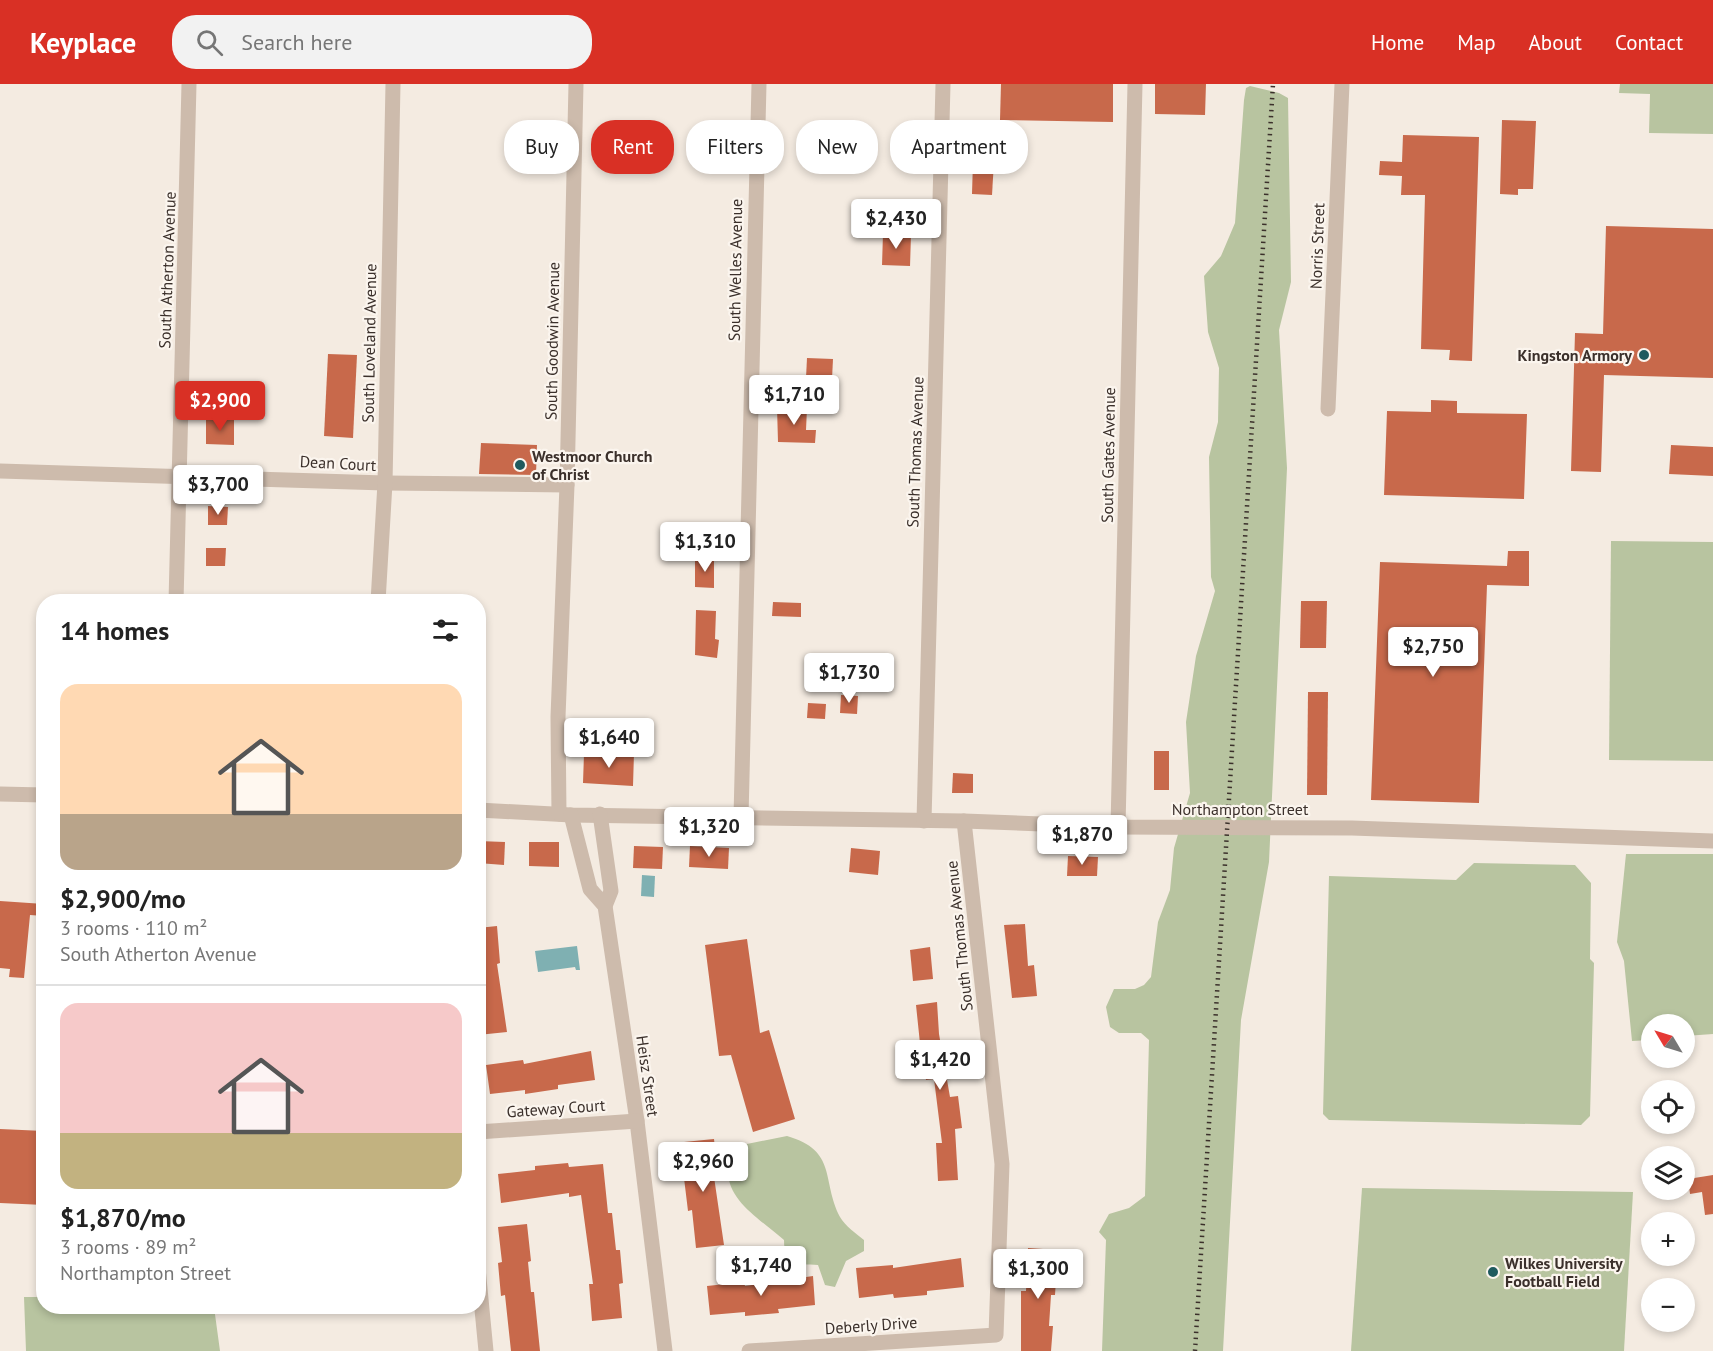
<!DOCTYPE html>
<meta charset="utf-8">
<style>
body{margin:0;font-family:"PT Sans",sans-serif;background:#f2f2f2;color:#222;height:100vh;display:flex;flex-direction:column;font-size:22px;white-space:nowrap}
*{box-sizing:border-box;margin:0}
p{font-size:20px;color:#767676}
.icon{flex:none;width:33px;height:33px;fill:none;stroke:currentColor;stroke-width:2;stroke-linecap:round;stroke-linejoin:round}
.map{position:relative;flex:1;overflow:hidden}
.sheet{position:absolute;left:36px;top:510px;width:450px;height:720px;display:flex;flex-direction:column;background:#fff;border-radius:24px;box-shadow:0 3px 9px #0003}
.sheet>*{flex:none}
.guide{position:absolute;left:504px;top:36px;width:570px;height:54px;display:flex;gap:12px}
.needle{width:39px;rotate:308deg}
.tools{position:absolute;left:1641px;top:930px;display:grid;gap:12px}
.tools a{display:grid;place-items:center;width:54px;height:54px;border-radius:50%;background:#fff;box-shadow:0 3px 9px #0003;font-size:30px}
.price{position:absolute;translate:-50% -51px;padding:0 14px;border-radius:6px;background:#fff;color:#222;font-size:20px;line-height:39px;filter:drop-shadow(0 2px 3px #0008)}
.price::after{content:'';position:absolute;left:50%;top:36px;width:18px;height:14px;margin-left:-9px;background:inherit;clip-path:polygon(0 0,100% 0,50% 100%)}
.price.active{background:#d93025;color:#fff}
ul{padding:0;list-style:none}
li{display:grid;align-content:center;gap:12px;height:318px;padding:0 24px}
li+li{border-top:2px solid #e0e0e0}
li span{display:grid;place-items:center;height:186px;border-radius:18px;color:#555}
li>.icon{margin-inline-start:auto}
span .icon{width:108px;height:108px;fill:#fffc;stroke-width:1}
li b{font-size:26px}
h2{display:flex;justify-content:space-between;align-items:center;height:72px;padding:0 24px;font-size:26px}
.pill{padding:0 21px;border-radius:24px;background:#fff;box-shadow:0 3px 9px #0003;font-size:21px;line-height:54px}
.pill.active{background:#d93025;color:#fff}
header{display:flex;align-items:center;gap:36px;box-sizing:border-box;height:84px;padding:0 30px;background:#d93025;color:#fff}
header strong{font-size:28px}
nav{display:flex;gap:33px;margin-inline-start:auto;font-size:21px}
.search{width:420px;height:54px;background:#f2f2f2;display:flex;align-items:center;gap:15px;box-sizing:border-box;padding:0 21px;border-radius:24px;color:#767676;font-size:22px}
.map>svg:first-child{display:block}
.green{fill:#b8c4a0}
.water{fill:#7fb0b2}
.building{fill:#c8694b}
.lines{fill:none;stroke-linecap:round;stroke-linejoin:round}
.street{stroke:#cdbbac;stroke-width:15}
.rail{stroke:#3b302b;stroke-width:4.5;stroke-dasharray:1.5 4.5;stroke-linecap:butt}
.poi-dot{fill:#1f5a5e;stroke:#fbf5ee;stroke-width:2}
.labels{text-anchor:middle;stroke-width:4.5;stroke-linejoin:round;paint-order:stroke}
.street-label{font-size:16px;fill:#3b302b;stroke:#fbf5ee}
.poi-label{font-size:16px;font-weight:bold;fill:#3b302b;stroke:#fbf5ee;text-anchor:start}
</style>
<header>
<strong>Keyplace</strong>
<div class="search"><svg class="icon" aria-label="search" viewBox="0 0 24 24"><circle cx="10" cy="10" r="6"/><path d="M15 15l6 6"/></svg>Search here</div>
<nav><a>Home</a><a>Map</a><a>About</a><a>Contact</a></nav>
</header>
<div class="map">
<svg width="1713" height="1267" viewBox="0 0 1713 1267">
<rect width="100%" height="100%" fill="#f4ebe1"/>
<g class="green">
<polygon points="1620,0 1713,0 1713,50 1649,49 1650,10 1619,9"/>
<polygon points="1250,2 1279,9 1288,14 1291,198 1279,246 1287,384 1269,778 1241,936 1223,1267 1102,1267 1106,1156 1099,1148 1109,1130 1129,1124 1145,1112 1149,956 1141,949 1119,949 1110,943 1106,923 1114,905 1135,905 1144,901 1151,893 1158,838 1170,806 1174,764 1190,709 1186,638 1196,572 1215,507 1211,493 1209,373 1218,338 1219,284 1208,248 1204,192 1221,172 1235,139 1244,16 1246,4"/>
<polygon points="1611,457 1713,458 1713,677 1609,676"/>
<polygon points="1626,770 1713,770 1713,950 1685,952 1684,940 1652,940 1651,956 1632,957 1624,877 1617,858"/>
<polygon points="1474,779 1575,781 1591,799 1590,875 1594,879 1590,1032 1581,1041 1329,1036 1323,1030 1329,792 1456,796"/>
<path d="M787 1052C838 1067 821 1096 840 1133 845 1142 857 1150 864 1156V1167L846 1177 835 1203 825 1201 818 1181C797 1180 784 1181 784 1156 754 1130 709 1106 737 1062Z"/>
<polygon points="1362,1104 1633,1108 1624,1267 1351,1267"/>
<polygon points="24,1213 43,1213 44,1222 214,1223 220,1267 26,1267"/>
</g>
<g class="water">
<polygon points="642,791 655,792 654,813 641,812"/>
<polygon points="577,862 580,886 576,886 575,883 538,888 535,867"/>
</g>
<g class="building">
<polygon points="1001,0 1113,0 1113,38 1000,36"/>
<polygon points="1155,0 1206,0 1205,31 1155,30"/>
<polygon points="1502,36 1536,37 1533,105 1518,105 1518,111 1500,110"/>
<polygon points="1403,51 1479,53 1472,277 1449,276 1450,266 1421,265 1425,111 1401,111 1402,92 1379,91 1380,77 1402,78"/>
<polygon points="973,77 994,77 992,111 972,110"/>
<polygon points="1606,142 1713,145 1713,294 1604,291 1601,388 1571,387 1575,249 1603,250"/>
<polygon points="883,149 911,150 910,182 882,181"/>
<polygon points="328,270 357,271 353,354 324,352"/>
<polygon points="807,274 833,275 832,295 806,294"/>
<polygon points="1431,316 1457,317 1457,329 1527,330 1524,415 1384,411 1387,327 1431,328"/>
<polygon points="777,323 807,324 806,346 816,346 815,359 778,358"/>
<polygon points="206,336 234,336 234,361 206,360"/>
<polygon points="481,359 537,361 536,391 479,390"/>
<polygon points="1671,361 1713,363 1713,392 1669,390"/>
<polygon points="208,422 228,423 227,441 208,441"/>
<polygon points="206,464 226,464 225,482 206,482"/>
<polygon points="1508,467 1529,467 1529,502 1487,501 1479,719 1371,716 1380,478 1507,482"/>
<polygon points="695,474 714,474 714,504 695,503"/>
<polygon points="1301,517 1327,517 1326,564 1300,564"/>
<polygon points="773,518 801,519 801,533 772,532"/>
<polygon points="696,526 716,527 715,555 719,556 717,574 695,571"/>
<polygon points="1308,608 1328,608 1327,711 1307,711"/>
<polygon points="841,611 858,612 857,630 840,629"/>
<polygon points="808,619 826,620 825,635 807,634"/>
<rect x="1154" y="667" width="15" height="39"/>
<polygon points="609,668 634,669 633,702 583,699 584,670 609,671"/>
<polygon points="953,689 973,690 973,709 952,709"/>
<polygon points="478,757 505,758 504,781 478,779"/>
<polygon points="529,758 559,758 559,783 529,782"/>
<polygon points="634,762 663,763 662,785 633,784"/>
<polygon points="690,762 729,764 728,785 689,783"/>
<polygon points="851,764 880,767 878,791 849,788"/>
<polygon points="1068,772 1098,773 1097,792 1067,792"/>
<polygon points="0,817 44,820 44,832 30,831 24,894 9,893 10,885 0,884"/>
<polygon points="1025,840 1028,882 1034,881 1037,912 1012,914 1004,841"/>
<polygon points="497,842 500,879 497,880 507,948 478,951 478,844"/>
<polygon points="747,855 760,949 769,946 795,1035 753,1048 731,971 719,972 705,861"/>
<polygon points="930,863 933,895 913,897 910,866"/>
<polygon points="937,918 939,950 950,1013 958,1012 962,1044 955,1045 958,1096 938,1097 936,1059 942,1059 934,995 926,996 921,969 916,921"/>
<polygon points="591,967 595,996 558,1001 558,1005 525,1010 525,1006 490,1010 486,981 523,976 524,980"/>
<polygon points="0,1045 44,1047 44,1121 0,1119"/>
<polygon points="714,1055 718,1092 714,1093 724,1161 696,1164 692,1126 688,1127 684,1094 688,1093 684,1058"/>
<polygon points="568,1079 569,1083 603,1080 608,1129 612,1129 616,1166 620,1166 623,1199 619,1200 622,1234 592,1237 589,1200 593,1200 581,1111 569,1113 569,1109 501,1119 498,1090 535,1086 535,1082"/>
<polygon points="1713,1091 1713,1130 1705,1131 1702,1108 1690,1110 1688,1095"/>
<polygon points="527,1140 531,1177 528,1178 531,1208 534,1208 540,1267 511,1267 505,1211 501,1212 498,1179 502,1178 498,1143"/>
<polygon points="1028,1164 1058,1166 1055,1211 1051,1211 1049,1242 1053,1242 1051,1267 1021,1267 1021,1207 1026,1207"/>
<polygon points="961,1174 964,1203 927,1207 927,1211 894,1214 893,1210 859,1214 856,1184 893,1181 893,1184"/>
<polygon points="813,1192 815,1221 778,1225 779,1229 745,1232 745,1228 710,1231 707,1202 744,1198 745,1202"/>
</g>
<g class="lines">
<g class="street">
<polyline points="1328,325 1342,0"/>
<polyline points="0,387 385,399 567,401"/>
<polyline points="176,518 189,0"/>
<polyline points="378,518 385,399 393,0"/>
<polyline points="0,710 44,711"/>
<polyline points="478,726 571,731 964,737 1118,743 1352,744 1713,757"/>
<polyline points="559,730 558,633 567,401 576,0"/>
<polyline points="600,730 611,807 605,822"/>
<polyline points="571,731 590,805 605,822 637,1037 665,1267"/>
<polyline points="741,733 759,0"/>
<polyline points="924,737 943,0"/>
<polyline points="1118,743 1135,0"/>
<polyline points="478,1048 637,1037"/>
<polyline points="478,1184 486,1267"/>
<polyline points="749,1267 996,1251 1002,1080 964,737"/>
</g>
<polyline class="rail" points="1195,1267 1273,0"/>
</g>
<g class="poi-dot">
<circle cx="1644" cy="271" r="6"/>
<circle cx="520" cy="381" r="6"/>
<circle cx="1493" cy="1188" r="6"/>
</g>
<g class="labels">
<g class="street-label">
<text transform="translate(1317 162) rotate(-88)" y="6">Norris Street</text>
<text transform="translate(167 186) rotate(-88)" y="6">South Atherton Avenue</text>
<text transform="translate(735 186) rotate(-89)" y="6">South Welles Avenue</text>
<text transform="translate(552 257) rotate(-89)" y="6">South Goodwin Avenue</text>
<text transform="translate(369 259) rotate(-89)" y="6">South Loveland Avenue</text>
<text transform="translate(915 368) rotate(-88)" y="6">South Thomas Avenue</text>
<text transform="translate(1108 371) rotate(-89)" y="6">South Gates Avenue</text>
<text transform="translate(338 379) rotate(3)" y="6">Dean Court</text>
<text x="1240" y="731">Northampton Street</text>
<text transform="translate(959 852) rotate(-96)" y="6">South Thomas Avenue</text>
<text transform="translate(648 992) rotate(82)" y="6">Heisz Street</text>
<text transform="translate(556 1024) rotate(-4)" y="6">Gateway Court</text>
<text transform="translate(871 1241) rotate(-4)" y="6">Deberly Drive</text>
</g>
<g class="poi-label">
<text x="1632" y="277" text-anchor="end">Kingston Armory</text>
<text x="532" y="378">Westmoor Church<tspan x="532" dy="18">of Christ</tspan></text>
<text x="1505" y="1185">Wilkes University<tspan x="1505" dy="18">Football Field</tspan></text>
</g>
</g>
</svg>
<div class="tools">
<a><svg class="needle" viewBox="-14 -14 28 28"><path d="M0-13l5 13h-10z" fill="#e53935"/><path d="M0 13l5-13h-10z" fill="#767676"/></svg></a>
<a><svg class="icon" aria-label="locate" viewBox="0 0 24 24"><circle cx="12" cy="12" r="6"/><path d="M12 2v4M12 18v4M2 12h4M18 12h4"/></svg></a>
<a><svg class="icon" aria-label="layers" viewBox="0 0 24 24"><path d="M12 4l9 5-9 5-9-5zM3 14l9 5 9-5"/></svg></a>
<a>+</a>
<a>−</a>
</div>
<b class="price" style="left:896px;top:166px">$2,430</b>
<b class="price" style="left:794px;top:342px">$1,710</b>
<b class="price active" style="left:220px;top:348px">$2,900</b>
<b class="price" style="left:218px;top:432px">$3,700</b>
<b class="price" style="left:705px;top:489px">$1,310</b>
<b class="price" style="left:1433px;top:594px">$2,750</b>
<b class="price" style="left:849px;top:620px">$1,730</b>
<b class="price" style="left:609px;top:685px">$1,640</b>
<b class="price" style="left:709px;top:774px">$1,320</b>
<b class="price" style="left:1082px;top:782px">$1,870</b>
<b class="price" style="left:940px;top:1007px">$1,420</b>
<b class="price" style="left:703px;top:1109px">$2,960</b>
<b class="price" style="left:761px;top:1213px">$1,740</b>
<b class="price" style="left:1038px;top:1216px">$1,300</b>
<div class="guide">
<a class="pill">Buy</a>
<a class="pill active">Rent</a>
<a class="pill">Filters</a>
<a class="pill">New</a>
<a class="pill">Apartment</a>
</div>
<section class="sheet">
<h2>14 homes<svg class="icon" aria-label="filters" viewBox="0 0 24 24"><path d="M4 7h16M4 17h16"/><circle cx="9" cy="7" r="2"/><circle cx="15" cy="17" r="2"/></svg></h2>
<ul>
<li><span style="background:linear-gradient(#ffd9b3 70%,#b9a48a 0)"><svg class="icon" aria-label="home" viewBox="0 0 24 24"><path d="M3 11l9-7 9 7M6 9v11h12V9"/></svg></span><div><b>$2,900/mo</b><p>3 rooms · 110 m²</p><p>South Atherton Avenue</p></div></li>
<li><span style="background:linear-gradient(#f6c9c9 70%,#c2b280 0)"><svg class="icon" aria-label="home" viewBox="0 0 24 24"><path d="M3 11l9-7 9 7M6 9v11h12V9"/></svg></span><div><b>$1,870/mo</b><p>3 rooms · 89 m²</p><p>Northampton Street</p></div></li>
</ul>
</section>
</div>
